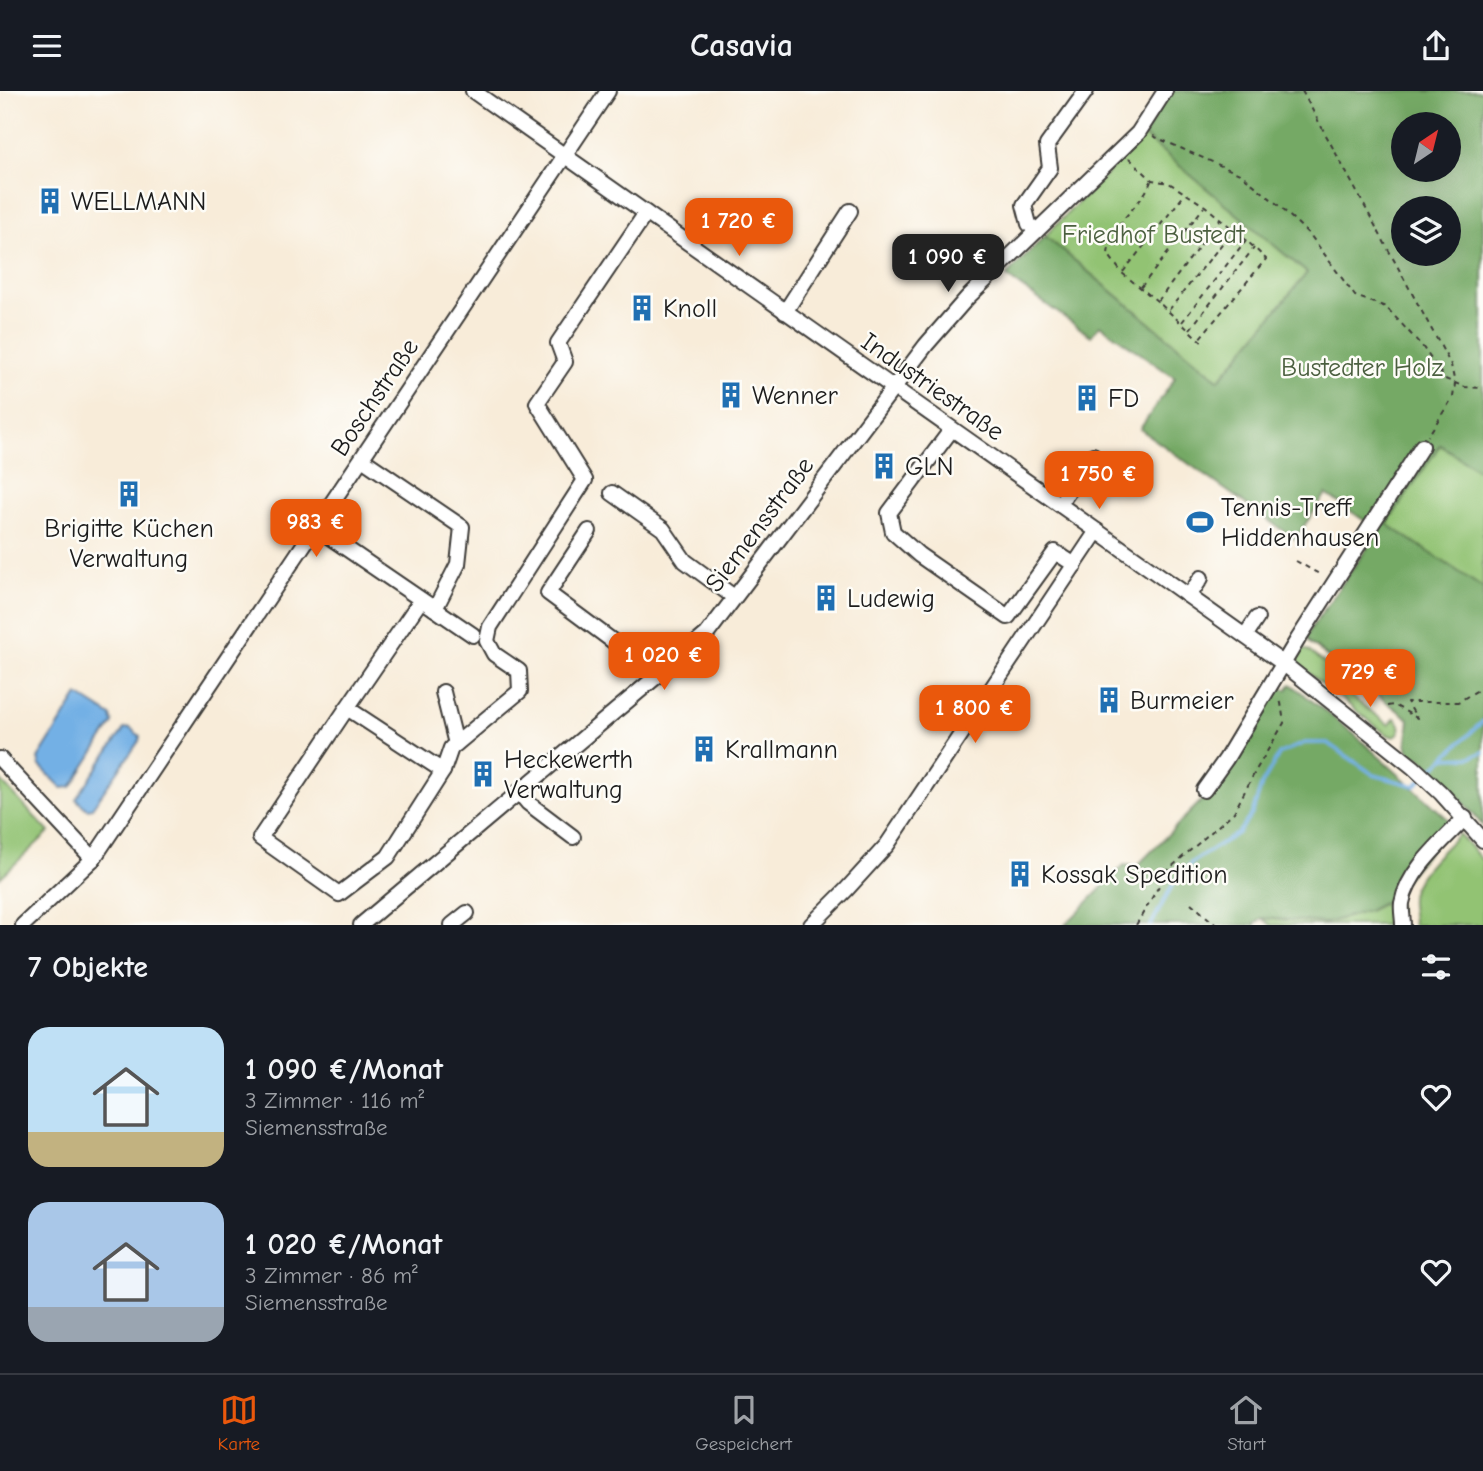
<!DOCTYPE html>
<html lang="de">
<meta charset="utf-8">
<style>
body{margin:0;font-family:"Comic Neue",sans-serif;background:#20242c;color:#f1f3f6;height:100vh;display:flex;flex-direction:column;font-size:26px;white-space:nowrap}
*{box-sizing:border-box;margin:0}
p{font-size:23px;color:#9ea1a6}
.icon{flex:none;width:38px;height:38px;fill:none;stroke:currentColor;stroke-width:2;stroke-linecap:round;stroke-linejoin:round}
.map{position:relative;height:834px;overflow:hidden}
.side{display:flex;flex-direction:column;background:#171b24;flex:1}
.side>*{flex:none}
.needle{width:46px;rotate:35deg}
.fabs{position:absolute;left:1391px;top:21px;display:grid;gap:14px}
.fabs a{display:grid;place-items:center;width:70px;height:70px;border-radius:50%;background:#171b24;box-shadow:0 7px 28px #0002;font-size:35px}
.price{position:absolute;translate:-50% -60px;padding:0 16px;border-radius:14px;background:#ea580c;color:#fff;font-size:23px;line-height:46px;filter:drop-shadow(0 2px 4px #0008)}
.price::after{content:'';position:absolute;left:50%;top:42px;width:21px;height:16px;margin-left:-10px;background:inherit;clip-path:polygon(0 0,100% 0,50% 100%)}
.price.current{background:#222;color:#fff}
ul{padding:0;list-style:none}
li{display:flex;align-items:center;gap:21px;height:175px;padding:0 28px}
li span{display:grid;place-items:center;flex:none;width:196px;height:140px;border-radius:21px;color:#555}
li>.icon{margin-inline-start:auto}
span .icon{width:84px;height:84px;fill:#fffc;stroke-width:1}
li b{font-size:30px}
h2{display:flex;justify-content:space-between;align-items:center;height:84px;padding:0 28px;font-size:30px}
header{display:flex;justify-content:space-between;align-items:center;height:91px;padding:0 28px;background:#171b24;font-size:32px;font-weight:700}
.menu{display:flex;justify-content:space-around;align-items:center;height:98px;border-top:2px solid #363941;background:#171b24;font-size:19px;color:#9ea1a6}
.menu a{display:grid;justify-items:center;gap:4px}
.menu .current{color:#ea580c}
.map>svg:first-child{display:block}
.green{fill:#92c373;stroke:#577048;stroke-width:2;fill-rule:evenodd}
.forest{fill:#75a965;stroke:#486240;stroke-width:2;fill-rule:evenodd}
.water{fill:#73b0e5;stroke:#486680;stroke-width:2}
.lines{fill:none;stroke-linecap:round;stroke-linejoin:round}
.stream{stroke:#73b0e5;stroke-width:3.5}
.minor-casing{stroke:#3d3b38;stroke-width:18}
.path{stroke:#3d3b38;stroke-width:2;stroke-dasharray:5 5;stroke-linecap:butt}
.minor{stroke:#fff;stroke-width:14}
.labels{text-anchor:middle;stroke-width:5;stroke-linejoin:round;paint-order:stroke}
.poi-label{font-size:26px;fill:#1c1c1c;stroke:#fdfcf7;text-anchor:start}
.park-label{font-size:26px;fill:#4b5f3f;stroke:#fdfcf7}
.street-label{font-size:26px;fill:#1c1c1c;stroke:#fdfcf7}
</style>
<header><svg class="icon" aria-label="menu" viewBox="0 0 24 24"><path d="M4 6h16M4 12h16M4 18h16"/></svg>Casavia<svg class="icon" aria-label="share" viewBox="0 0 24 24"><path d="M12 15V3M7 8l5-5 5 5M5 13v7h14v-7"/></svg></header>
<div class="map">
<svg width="1483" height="834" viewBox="0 0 1483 834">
<rect width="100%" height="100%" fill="#fdfcf7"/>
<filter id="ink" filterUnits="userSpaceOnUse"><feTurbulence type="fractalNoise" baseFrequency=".0143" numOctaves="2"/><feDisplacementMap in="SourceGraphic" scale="14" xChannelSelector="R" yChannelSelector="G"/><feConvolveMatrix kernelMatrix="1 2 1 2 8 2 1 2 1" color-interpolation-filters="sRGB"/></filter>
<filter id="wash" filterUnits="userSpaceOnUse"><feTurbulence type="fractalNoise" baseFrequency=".00686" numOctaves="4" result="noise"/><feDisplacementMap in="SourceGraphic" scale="28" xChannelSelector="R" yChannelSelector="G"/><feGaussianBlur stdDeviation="1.57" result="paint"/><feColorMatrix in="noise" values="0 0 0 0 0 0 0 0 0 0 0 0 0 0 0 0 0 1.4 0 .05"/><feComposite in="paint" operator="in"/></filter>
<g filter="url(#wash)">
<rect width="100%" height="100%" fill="#f8ecd9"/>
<g class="green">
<path d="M1483 0V735L1451 696 1420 666H1414L1410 663 1407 653 1409 628 1310 552V539L1387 428 1045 145 1144 45ZM1404 33H1449V79H1404ZM1404 117H1449V163H1404Z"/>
<path d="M1301 558 1307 559 1337 582 1331 590 1389 634 1395 627C1402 634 1403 639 1394 646L1386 643 1300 575 1296 568 1297 560Z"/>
<polygon points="0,689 49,741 0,787"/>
<path d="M1459 743 1483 770V834H1413C1413 825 1410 815 1411 806 1413 786 1445 757 1459 743Z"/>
<polygon points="1391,808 1398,813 1399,834 1271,834 1262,827 1285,828 1368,820"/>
</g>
<g class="forest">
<path d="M1169 0H1483V382L1440 354 1387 433 1483 497V735L1451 696 1420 666H1414L1410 663 1407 653 1409 628 1310 552 1307 546 1310 539 1379 440 1326 403 1295 448 1140 338 1175 287 1100 234 1091 245 1006 185 1045 145 1219 289 1307 182 1144 45ZM1404 33H1449V79H1404ZM1404 117H1449V163H1404Z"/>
<polygon points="1291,593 1355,644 1448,728 1450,736 1407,786 1391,808 1368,820 1326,832 1262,827 1254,834 1065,834 1124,774 1137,775 1207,704 1226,677 1279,594 1287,599"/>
</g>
<g class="water">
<polygon points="78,604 111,625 113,632 71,696 62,697 40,675 38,668"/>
<polygon points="130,637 140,645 139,650 92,717 87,718 76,708 124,638"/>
</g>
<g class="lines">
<g class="stream">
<polyline points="1445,667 1471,666 1483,661"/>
<polyline points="1426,684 1483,630"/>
<polyline points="1151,834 1173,793 1192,771 1238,742 1252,723 1262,693 1280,662 1305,652 1328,652 1374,684 1415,695 1421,689"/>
</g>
</g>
</g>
<g filter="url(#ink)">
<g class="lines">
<g class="minor-casing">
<g id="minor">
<polyline points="473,0 1097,440 1284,573 1413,676 1441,702 1483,749"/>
<polyline points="1036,140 1029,133 1024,114 1050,77 1047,54 1086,0"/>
<polyline points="785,221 850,120"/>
<polyline points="952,338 889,422 893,441 919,464 1008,526 1055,461 1075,474"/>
<polyline points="362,368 462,436 458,473 435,518"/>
<polyline points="612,402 663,438 685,470 734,506"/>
<polyline points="1060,413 1093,364"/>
<polyline points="315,436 473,544"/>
<polyline points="589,440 548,502 649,577 654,587"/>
<polyline points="1189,505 1201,487"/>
<polyline points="421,509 347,617 443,680 451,657 456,653 443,601"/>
<polyline points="1245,545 1257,527"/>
<polyline points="347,617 260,747 339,803 388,766 443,680"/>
<polyline points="456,653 520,600 519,580 494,563 487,550 490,536 585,389 537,312 565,271 558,252 646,122"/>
<polyline points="0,668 93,768"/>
<polyline points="1204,699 1226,668 1298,548 1422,355"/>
<polyline points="519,701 528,712 573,746"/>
<polyline points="23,834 93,768 608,0"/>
<polyline points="361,834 707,543 926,254 967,207 1138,42 1165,0"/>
<polyline points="452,834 467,822"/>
<polyline points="811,834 846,799 887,754 1097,440"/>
<path d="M1403 834C1403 827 1401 819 1402 812 1408 779 1443 750 1465 727"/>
</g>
</g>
<g class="path">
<polyline points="1302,0 1451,274 1455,293 1453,306 1428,345"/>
<polyline points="1153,45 1242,84 1277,113 1311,145 1355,205 1386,216 1422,255 1445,288 1465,296 1483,297"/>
<polyline points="1129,67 1152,89 1169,92 1205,115 1246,149 1266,168 1199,248"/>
<path d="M1151 90C1144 110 1125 122 1115 141 1111 148 1109 155 1108 163L1122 182 1157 210 1204 253"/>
<polyline points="1123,181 1185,103"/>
<polyline points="1141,196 1204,116"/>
<polyline points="1158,210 1220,128"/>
<polyline points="1169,219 1233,139"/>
<polyline points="1182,231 1246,149"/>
<polyline points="1190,238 1254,157"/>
<polyline points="1296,470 1321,484"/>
<polyline points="1387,615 1394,614 1417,627 1407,611 1458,611 1483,596"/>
<polyline points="1191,812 1216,834"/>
<polyline points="1136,834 1169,778 1234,721 1256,679 1284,632 1281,612 1278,607"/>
</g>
<use href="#minor" class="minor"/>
</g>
</g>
<defs>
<g id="building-bare" transform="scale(2.1)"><path d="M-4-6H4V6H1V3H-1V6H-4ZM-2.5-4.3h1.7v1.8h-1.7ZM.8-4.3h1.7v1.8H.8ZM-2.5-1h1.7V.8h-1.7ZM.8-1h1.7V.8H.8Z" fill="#1f6fb2" stroke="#fdfcf7" stroke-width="2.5" paint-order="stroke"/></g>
<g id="stadium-bare" transform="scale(2.1)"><path d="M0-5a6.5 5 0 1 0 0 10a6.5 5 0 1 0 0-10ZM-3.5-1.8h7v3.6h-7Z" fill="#1f6fb2" stroke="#fdfcf7" stroke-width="2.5" paint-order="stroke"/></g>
</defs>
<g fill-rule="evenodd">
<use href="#building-bare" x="50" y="110"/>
<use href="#building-bare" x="642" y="217"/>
<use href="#building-bare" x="731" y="304"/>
<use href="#building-bare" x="1087" y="307"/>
<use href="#building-bare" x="884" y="375"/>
<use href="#building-bare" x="129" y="403"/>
<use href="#stadium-bare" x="1200" y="431"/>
<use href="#building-bare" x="826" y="507"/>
<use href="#building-bare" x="1109" y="609"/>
<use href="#building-bare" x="704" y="658"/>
<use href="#building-bare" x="483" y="683"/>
<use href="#building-bare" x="1020" y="783"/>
</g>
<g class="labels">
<g class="poi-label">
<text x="71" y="119">WELLMANN</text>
<text x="663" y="226">Knoll</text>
<text x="752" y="313">Wenner</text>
<text x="1108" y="316">FD</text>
<text x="905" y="384">GLN</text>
<text x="1221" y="425">Tennis-Treff<tspan x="1221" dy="30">Hiddenhausen</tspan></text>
<text x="129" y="446" text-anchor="middle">Brigitte Küchen<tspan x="129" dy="30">Verwaltung</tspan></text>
<text x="847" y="516">Ludewig</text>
<text x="1130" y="618">Burmeier</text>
<text x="725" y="667">Krallmann</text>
<text x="504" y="677">Heckewerth<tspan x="504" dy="30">Verwaltung</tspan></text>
<text x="1041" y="792">Kossak Spedition</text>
</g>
<g class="park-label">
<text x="1153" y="152">Friedhof Bustedt</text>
<text x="1362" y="285">Bustedter Holz</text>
</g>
<g class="street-label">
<text transform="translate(933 295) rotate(35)" y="9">Industriestraße</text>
<text transform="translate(374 306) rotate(-56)" y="9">Boschstraße</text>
<text transform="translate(759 433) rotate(-53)" y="9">Siemensstraße</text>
</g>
</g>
</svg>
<div class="fabs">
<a><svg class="needle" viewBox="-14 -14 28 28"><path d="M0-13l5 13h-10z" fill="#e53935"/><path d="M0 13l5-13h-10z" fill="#9ea1a6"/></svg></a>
<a><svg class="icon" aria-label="layers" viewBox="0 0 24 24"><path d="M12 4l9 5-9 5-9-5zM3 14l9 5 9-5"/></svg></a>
</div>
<b class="price" style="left:739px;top:167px">1 720 €</b>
<b class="price current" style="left:948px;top:203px">1 090 €</b>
<b class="price" style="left:1099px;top:420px">1 750 €</b>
<b class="price" style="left:316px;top:468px">983 €</b>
<b class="price" style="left:664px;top:601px">1 020 €</b>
<b class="price" style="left:1370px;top:618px">729 €</b>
<b class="price" style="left:975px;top:654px">1 800 €</b>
</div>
<section class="side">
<h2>7 Objekte<svg class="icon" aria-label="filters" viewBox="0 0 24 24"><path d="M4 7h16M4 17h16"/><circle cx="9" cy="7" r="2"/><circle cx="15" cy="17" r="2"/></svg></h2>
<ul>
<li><span style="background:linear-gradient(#bfe0f5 75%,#c2b280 0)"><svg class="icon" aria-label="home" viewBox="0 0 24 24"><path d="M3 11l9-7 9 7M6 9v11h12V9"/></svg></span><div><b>1 090 €/Monat</b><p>3 Zimmer · 116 m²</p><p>Siemensstraße</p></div><svg class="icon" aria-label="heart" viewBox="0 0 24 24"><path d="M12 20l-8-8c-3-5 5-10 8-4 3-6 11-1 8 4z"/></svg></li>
<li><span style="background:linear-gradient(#a9c7e8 75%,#9aa5b1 0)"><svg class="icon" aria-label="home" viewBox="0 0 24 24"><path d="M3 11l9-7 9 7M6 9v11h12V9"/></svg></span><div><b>1 020 €/Monat</b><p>3 Zimmer · 86 m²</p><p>Siemensstraße</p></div><svg class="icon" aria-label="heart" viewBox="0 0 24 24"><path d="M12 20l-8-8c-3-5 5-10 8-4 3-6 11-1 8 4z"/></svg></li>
</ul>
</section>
<nav class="menu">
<a class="current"><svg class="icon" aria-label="map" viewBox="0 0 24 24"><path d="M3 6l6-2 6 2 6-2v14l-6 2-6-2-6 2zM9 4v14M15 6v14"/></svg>Karte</a>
<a><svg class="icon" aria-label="saved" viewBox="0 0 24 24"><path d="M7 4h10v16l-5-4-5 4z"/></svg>Gespeichert</a>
<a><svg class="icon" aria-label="home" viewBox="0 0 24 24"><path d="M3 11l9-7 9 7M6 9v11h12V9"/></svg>Start</a>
</nav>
